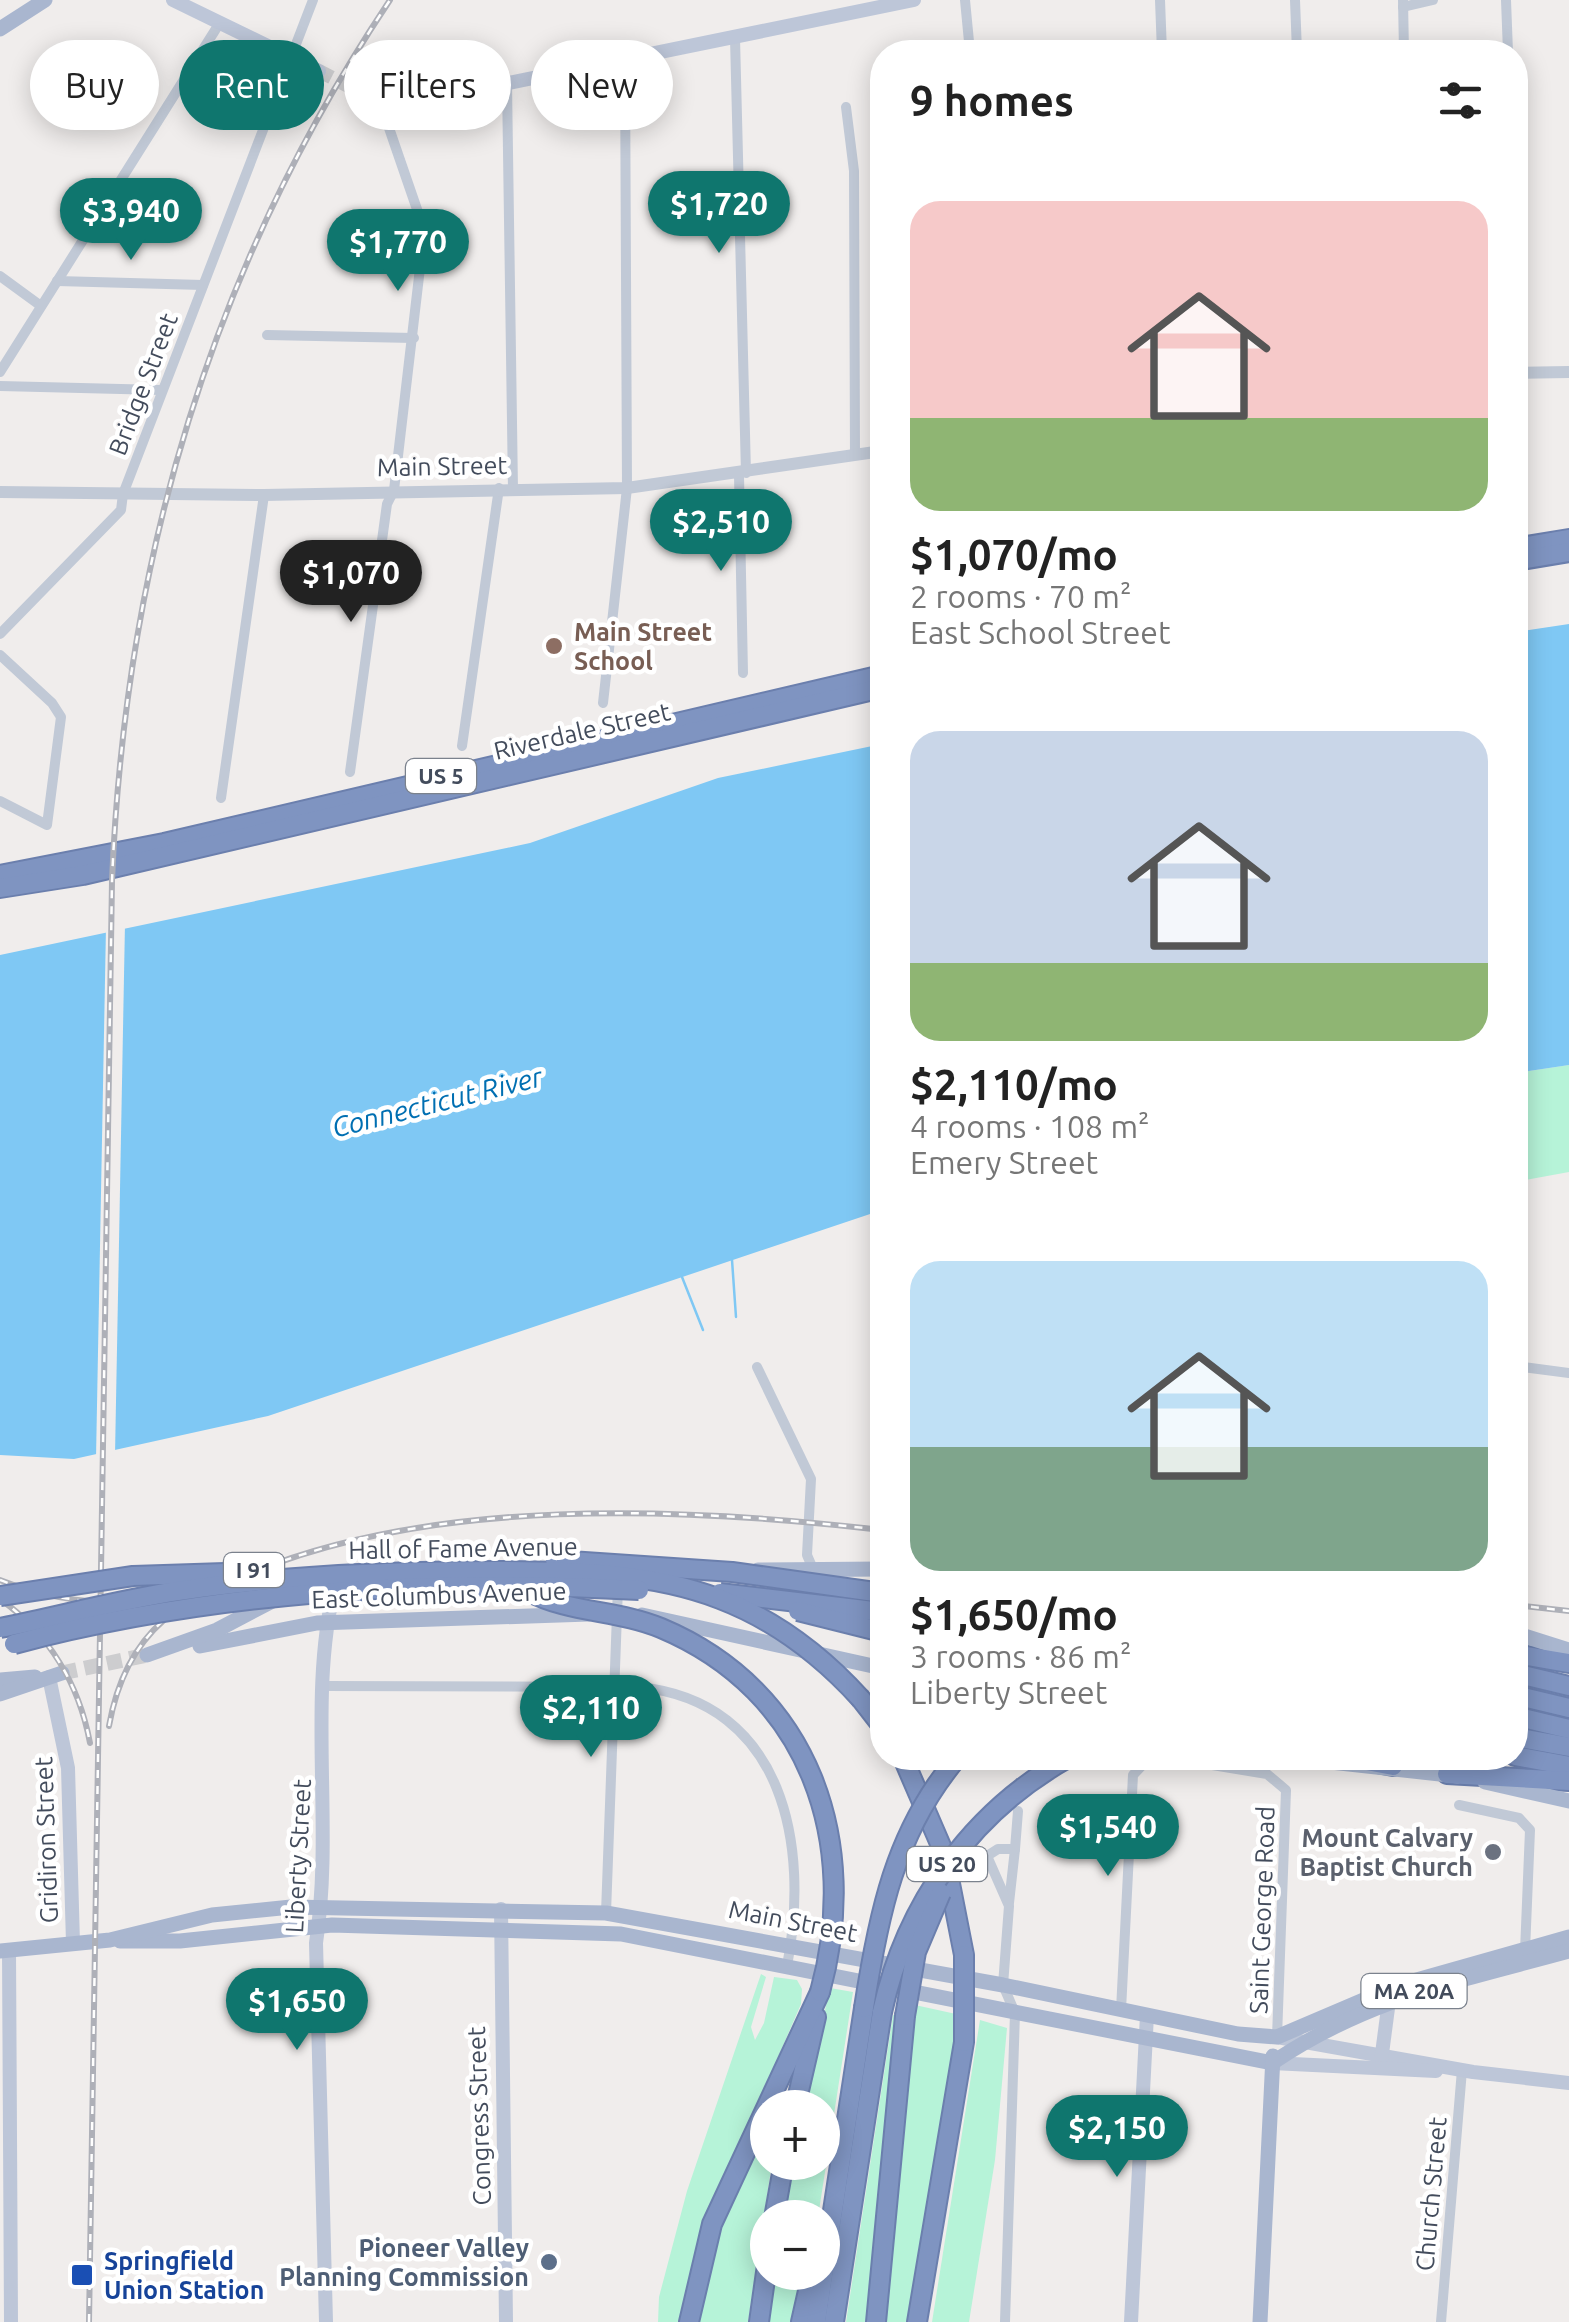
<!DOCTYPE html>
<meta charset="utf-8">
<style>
body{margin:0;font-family:Ubuntu,sans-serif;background:#f6f6f6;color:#222;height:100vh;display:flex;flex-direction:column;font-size:38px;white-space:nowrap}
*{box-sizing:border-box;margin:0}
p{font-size:32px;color:#767676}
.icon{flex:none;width:55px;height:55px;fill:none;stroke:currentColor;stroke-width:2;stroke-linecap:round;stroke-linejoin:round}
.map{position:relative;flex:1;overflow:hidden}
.side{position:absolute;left:870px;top:40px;width:658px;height:1730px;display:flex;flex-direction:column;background:#fff;border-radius:40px;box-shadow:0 5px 25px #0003}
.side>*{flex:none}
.banner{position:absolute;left:30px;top:40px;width:690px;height:90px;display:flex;gap:20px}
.fabs{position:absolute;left:750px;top:2090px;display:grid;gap:20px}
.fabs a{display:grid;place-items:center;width:90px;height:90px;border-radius:50%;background:#fff;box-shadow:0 5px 25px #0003;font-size:50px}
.price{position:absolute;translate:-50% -85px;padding:0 22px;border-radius:35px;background:#0f766e;color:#fff;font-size:32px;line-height:65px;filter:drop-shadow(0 2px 5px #0008)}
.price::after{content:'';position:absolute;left:50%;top:60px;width:30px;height:22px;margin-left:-15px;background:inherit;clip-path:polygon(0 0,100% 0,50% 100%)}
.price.on{background:#222;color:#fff}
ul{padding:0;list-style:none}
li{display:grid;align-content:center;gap:20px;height:530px;padding:0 40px}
li span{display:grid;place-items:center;height:310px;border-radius:30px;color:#555}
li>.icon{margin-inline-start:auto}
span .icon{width:180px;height:180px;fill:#fffc;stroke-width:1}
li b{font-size:42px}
h2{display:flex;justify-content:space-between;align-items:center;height:120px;padding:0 40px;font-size:42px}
.pill{padding:0 35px;border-radius:45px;background:#fff;box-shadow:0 5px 25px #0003;font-size:35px;line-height:90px}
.pill.on{background:#0f766e;color:#fff}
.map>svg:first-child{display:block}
.green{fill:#b6f3d8}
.water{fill:#7fc8f4}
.pier{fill:#f0edec}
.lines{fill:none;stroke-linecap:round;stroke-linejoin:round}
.stream{stroke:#7fc8f4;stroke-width:2.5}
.secondary-tunnel{stroke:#cdcdcf;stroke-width:14;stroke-dasharray:14 7;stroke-linecap:butt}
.primary-tunnel{stroke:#cdcdcf;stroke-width:15;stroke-dasharray:15 8;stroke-linecap:butt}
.motorway-casing{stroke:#6b7fad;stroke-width:22}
.minor{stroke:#c1c9d6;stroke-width:10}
.tertiary{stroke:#c1c9d6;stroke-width:12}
.secondary{stroke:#bdc6d8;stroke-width:14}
.primary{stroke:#a9b6cf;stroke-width:15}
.motorway{stroke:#7f94c1;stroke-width:18}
.rail-casing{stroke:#aeb0b8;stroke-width:6}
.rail{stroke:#fff;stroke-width:2.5;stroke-dasharray:8;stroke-linecap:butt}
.motorway-bridge-casing{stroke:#6b7fad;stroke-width:22;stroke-linecap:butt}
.motorway-bridge{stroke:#7f94c1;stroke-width:18}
.education-dot{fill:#8d6e63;stroke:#fff;stroke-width:4}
.worship-dot{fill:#6b7280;stroke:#fff;stroke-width:4}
.service-dot{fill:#5c6f8a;stroke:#fff;stroke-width:4}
.transit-dot{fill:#1a4fb4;stroke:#fff;stroke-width:4}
.labels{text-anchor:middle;stroke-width:9;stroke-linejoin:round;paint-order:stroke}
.shield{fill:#fff;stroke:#7b828d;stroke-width:2.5}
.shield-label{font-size:22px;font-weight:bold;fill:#434c5c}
.street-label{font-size:25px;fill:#434c5c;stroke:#fff}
.education-label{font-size:25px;font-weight:bold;fill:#785e54;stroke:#fff;text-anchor:start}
.worship-label{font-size:25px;font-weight:bold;fill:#5b616d;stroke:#fff;text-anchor:end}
.service-label{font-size:25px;font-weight:bold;fill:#4e5e75;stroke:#fff;text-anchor:end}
.transit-label{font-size:25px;font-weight:bold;fill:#164399;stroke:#fff;text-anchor:start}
.water-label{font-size:28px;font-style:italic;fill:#006fb2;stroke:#fff}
</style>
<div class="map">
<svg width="1569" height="2322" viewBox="0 0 1569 2322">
<rect width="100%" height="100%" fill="#f0edec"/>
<g class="green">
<polygon points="1569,1065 1569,1172 1515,1182 1515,1073"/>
<polygon points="761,1974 766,1977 751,2027 755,2040 764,2023 774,1977 797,1980 802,1989 801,2004 725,2180 682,2322 658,2322 659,2297 687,2191"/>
<polygon points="830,1988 853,1992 818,2217 783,2218 792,2163 822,2162 822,2108 803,2107"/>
<polygon points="915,2005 956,2014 957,2044 908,2322 881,2322"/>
<polygon points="893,2015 900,2016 869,2322 846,2322"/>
<polygon points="980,2020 1007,2028 995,2160 969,2322 932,2322"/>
<polygon points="767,2111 768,2162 772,2163 748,2322 694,2322 720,2222"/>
<polygon points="774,2273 806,2273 793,2322 767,2322"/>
</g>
<g class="water">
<polygon points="1569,624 1569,1065 1515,1073 1515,632"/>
<polygon points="882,744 882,1210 268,1416 74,1459 0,1455 0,955 530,843 718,778"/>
</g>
<polygon class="pier" points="125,923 115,1455 96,1459 106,927"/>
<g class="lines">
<g class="stream">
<polyline points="732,1260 736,1317"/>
<polyline points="682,1277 703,1330"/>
</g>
<polyline class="secondary-tunnel" points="319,71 362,93"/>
<polyline class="primary-tunnel" points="62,1673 147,1655"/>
<g class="motorway-casing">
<g id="motorway">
<polyline points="1515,548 1569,539"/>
<polyline points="1515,561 1569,552"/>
<polyline points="0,875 164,843 882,675"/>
<polyline points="0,888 83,875 882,688"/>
<polyline points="1515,1654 1569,1663"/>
<polyline points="1515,1673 1569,1686"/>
<polyline points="1515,1695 1569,1708"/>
<polyline points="861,1699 882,1726"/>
<polyline points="1515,1716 1569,1729"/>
<polyline points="1515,1737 1569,1747"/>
<polyline points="1515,1756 1569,1766"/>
<polyline points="903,1758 944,1853 964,1955"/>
<polyline points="1351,1758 1393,1766"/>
<polyline points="1447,1774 1569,1781"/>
<polyline points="795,2108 816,2017"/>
<polyline points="774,2218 784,2162"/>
<polyline points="689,2322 712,2224 820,1992"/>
<polyline points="759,2322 768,2258"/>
<polyline points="801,2322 812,2273"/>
<polyline points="816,2322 864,2008"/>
<polyline points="834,2322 882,2012"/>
<polyline points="876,2322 905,2016"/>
<polyline points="917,2322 964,2042"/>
</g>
</g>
<g class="minor">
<polyline points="965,0 970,52"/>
<polyline points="1160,0 1162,52"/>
<polyline points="1295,0 1297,52"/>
<polyline points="1403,0 1404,52"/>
<polyline points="1506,0 1508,52"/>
<polyline points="1403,7 1433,0"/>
<polyline points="735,38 746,473"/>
<polyline points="507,84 513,490"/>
<polyline points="846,107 854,171 855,455"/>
<polyline points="1515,203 1522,372"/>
<polyline points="0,276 41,306"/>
<polyline points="57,281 203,285"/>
<polyline points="267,335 414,338"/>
<polyline points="0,372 219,24"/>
<polyline points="0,386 161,390"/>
<polyline points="739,475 743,673"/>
<polyline points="0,634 121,510 123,494 313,0"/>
<polyline points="0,655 52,703 61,717 47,825 0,801"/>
<polyline points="603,703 627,488 625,61"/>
<polyline points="462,746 499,488"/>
<polyline points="350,772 387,504 394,490 422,251 420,218 379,99"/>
<polyline points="221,798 264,495"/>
<polyline points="1515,1366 1569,1373"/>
<polyline points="757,1367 811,1479 807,1555 813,1569"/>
<path d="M325 1686 639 1687C785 1702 810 1847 787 1966"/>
<polyline points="1170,1758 1267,1774 1286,1790 1277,2037"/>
<polyline points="1459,1805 1519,1818 1530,1830 1525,1951"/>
<polyline points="1009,1903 1015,1849"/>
<polyline points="606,1913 618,1587"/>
<polyline points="1121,2010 1133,1775 1149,1758"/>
<polyline points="1005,2322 1015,2013 1003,1985 1009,1906 987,1856 998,1849 1015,1849 1018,1811"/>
<polyline points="1441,2322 1462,2070"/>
</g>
<g class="tertiary">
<polyline points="1515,373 1569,372"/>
<polyline points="0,492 264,495 627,488 882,451"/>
</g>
<g class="secondary">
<polyline points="173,0 319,71"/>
<polyline points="362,93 391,102 426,100 914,0"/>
<polyline points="49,1677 68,1768 73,1943"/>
<polyline points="501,1909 506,2322"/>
<polyline points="9,1950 11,2322"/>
<polyline points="1277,2037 1473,2072 1569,2083"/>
<polyline points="1381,2061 1390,1993"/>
<polyline points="1272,2063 1436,2071"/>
<path d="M326 2322 316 1943C334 1825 307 1700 335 1585"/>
<polyline points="1131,2322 1147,2015"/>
</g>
<g class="primary">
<polyline points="0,29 45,0"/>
<polyline points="758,1570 882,1569"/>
<polyline points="642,1615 882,1668"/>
<polyline points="1515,1633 1569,1650"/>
<polyline points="200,1646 317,1623 589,1614"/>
<polyline points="147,1655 217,1630 276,1599"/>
<polyline points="0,1680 35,1677"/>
<polyline points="0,1694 62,1673"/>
<polyline points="1294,1758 1458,1776"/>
<polyline points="1485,1782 1569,1801"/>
<polyline points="120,1941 180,1941 332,1925 621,1934 1272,2063"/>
<polyline points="0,1951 110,1940 212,1915 291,1907 606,1913 1003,1985 1238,2034 1277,2037 1399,1985 1569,1937"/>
<path d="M1272 2063C1368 1998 1460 1981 1569 1951"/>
<polyline points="1260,2322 1273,2056"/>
</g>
<use href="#motorway" class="motorway"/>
<g class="rail-casing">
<g id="rail">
<path d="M0 1580C67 1606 126 1608 195 1590"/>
<path d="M0 1599C49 1634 79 1684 90 1743"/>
<polyline points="1515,1605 1569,1611"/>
<path d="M109 1726C116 1686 133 1647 164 1620 187 1600 216 1587 244 1576 430 1496 684 1507 882 1530"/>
<path d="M89 2322 112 881C125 559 211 268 390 0"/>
</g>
</g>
<use href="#rail" class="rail"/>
<g class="motorway-bridge-casing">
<g id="motorway-bridge">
<polyline points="555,1560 732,1572 882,1593"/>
<path d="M528 1591C568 1613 618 1610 661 1628 811 1691 861 1843 820 1992"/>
<polyline points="720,1593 882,1612"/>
<polyline points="0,1596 133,1576 225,1573"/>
<polyline points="798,1611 882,1632"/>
<path d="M0 1628C60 1616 118 1600 178 1591 283 1575 390 1571 496 1571 570 1571 650 1572 720 1599 775 1620 822 1656 861 1699"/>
<path d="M14 1644C217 1590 430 1579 639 1590"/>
<path d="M864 2008C878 1916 895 1831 957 1758"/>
<path d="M882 2012C906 1904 971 1812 1068 1758"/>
<polyline points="905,2016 916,1952 941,1893"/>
<polyline points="964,2042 964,1955"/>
</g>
</g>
<use href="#motorway-bridge" class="motorway-bridge"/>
</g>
<circle class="education-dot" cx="554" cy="646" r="10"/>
<circle class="worship-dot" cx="1493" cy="1852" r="10"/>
<circle class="service-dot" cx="549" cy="2262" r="10"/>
<rect class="transit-dot" x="70" y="2263" width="24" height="24" rx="5"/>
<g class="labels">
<g class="shield">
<rect x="406" y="759" width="70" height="34" rx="8"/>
<rect x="224" y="1553" width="60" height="34" rx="8"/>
<rect x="907" y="1847" width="80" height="34" rx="8"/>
<rect x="1361.5" y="1974" width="105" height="34" rx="8"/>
</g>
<g class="shield-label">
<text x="441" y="784">US 5</text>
<text x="254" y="1578">I 91</text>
<text x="947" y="1872">US 20</text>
<text x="1414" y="1999">MA 20A</text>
</g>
<g class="street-label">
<text transform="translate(143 384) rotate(-69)" y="9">Bridge Street</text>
<text transform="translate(442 466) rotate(-1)" y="9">Main Street</text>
<text transform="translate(582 731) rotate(-13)" y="9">Riverdale Street</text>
<text transform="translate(463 1548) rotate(-1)" y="9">Hall of Fame Avenue</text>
<text transform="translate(439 1595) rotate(-2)" y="9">East Columbus Avenue</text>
<text transform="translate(46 1840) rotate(-92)" y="9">Gridiron Street</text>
<text transform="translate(298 1856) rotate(-87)" y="9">Liberty Street</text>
<text transform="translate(1262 1910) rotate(-88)" y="9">Saint George Road</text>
<text transform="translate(793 1921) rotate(11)" y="9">Main Street</text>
<text transform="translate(479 2116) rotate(-92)" y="9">Congress Street</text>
<text transform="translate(1431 2194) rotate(-85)" y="9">Church Street</text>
</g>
<g class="education-label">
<text x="574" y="641">Main Street<tspan x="574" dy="29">School</tspan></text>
</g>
<g class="worship-label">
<text x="1473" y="1847">Mount Calvary<tspan x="1473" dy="29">Baptist Church</tspan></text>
</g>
<g class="service-label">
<text x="529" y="2257">Pioneer Valley<tspan x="529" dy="29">Planning Commission</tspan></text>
</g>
<g class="transit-label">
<text x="104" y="2270">Springfield<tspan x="104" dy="29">Union Station</tspan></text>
</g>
<g class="water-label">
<text transform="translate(437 1102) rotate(-14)" y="10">Connecticut River</text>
</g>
</g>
</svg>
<div class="fabs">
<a>+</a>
<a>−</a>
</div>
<b class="price" style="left:719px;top:256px">$1,720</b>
<b class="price" style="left:131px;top:263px">$3,940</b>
<b class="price" style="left:398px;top:294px">$1,770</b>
<b class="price" style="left:721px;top:574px">$2,510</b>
<b class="price on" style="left:351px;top:625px">$1,070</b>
<b class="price" style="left:591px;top:1760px">$2,110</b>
<b class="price" style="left:1108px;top:1879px">$1,540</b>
<b class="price" style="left:297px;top:2053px">$1,650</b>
<b class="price" style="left:1117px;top:2180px">$2,150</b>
<div class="banner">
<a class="pill">Buy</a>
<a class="pill on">Rent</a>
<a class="pill">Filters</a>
<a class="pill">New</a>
</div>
<section class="side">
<h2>9 homes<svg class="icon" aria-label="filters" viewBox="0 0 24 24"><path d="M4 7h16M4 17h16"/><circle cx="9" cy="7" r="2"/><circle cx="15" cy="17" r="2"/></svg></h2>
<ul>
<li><span style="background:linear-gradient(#f6c9c9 70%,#8fb573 0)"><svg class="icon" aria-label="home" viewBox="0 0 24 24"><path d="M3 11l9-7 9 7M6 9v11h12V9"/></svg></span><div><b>$1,070/mo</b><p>2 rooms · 70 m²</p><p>East School Street</p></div></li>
<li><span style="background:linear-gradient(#c9d6e8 75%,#8fb573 0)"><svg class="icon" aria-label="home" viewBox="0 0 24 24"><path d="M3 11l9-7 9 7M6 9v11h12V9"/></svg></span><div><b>$2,110/mo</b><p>4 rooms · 108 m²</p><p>Emery Street</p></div></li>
<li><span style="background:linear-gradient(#bfe0f5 60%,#7fa58c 0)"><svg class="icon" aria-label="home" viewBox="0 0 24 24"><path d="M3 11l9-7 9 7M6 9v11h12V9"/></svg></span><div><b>$1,650/mo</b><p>3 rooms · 86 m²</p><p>Liberty Street</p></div></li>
</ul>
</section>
</div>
